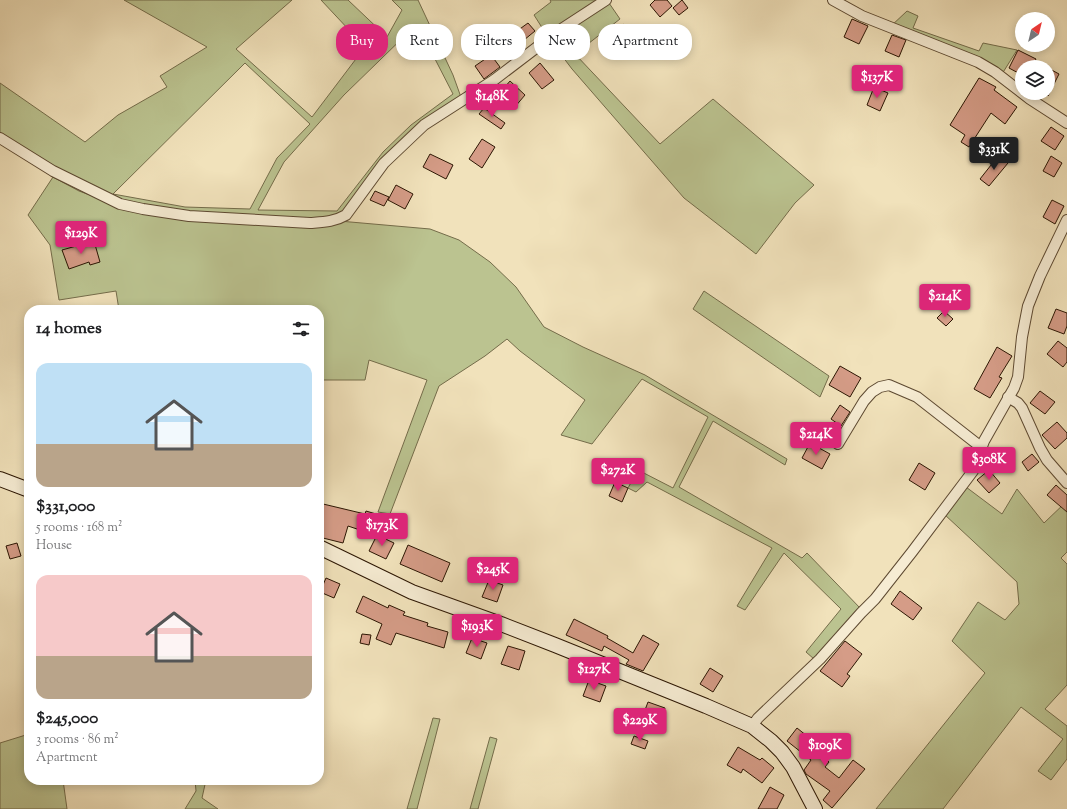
<!DOCTYPE html>
<meta charset="utf-8">
<style>
body{margin:0;font-family:"Sorts Mill Goudy",serif;background:#f2f2f2;color:#202124;height:100vh;display:flex;flex-direction:column;font-size:15px;white-space:nowrap}
*{box-sizing:border-box;margin:0}
p{font-size:13px;color:#757577}
.icon{flex:none;width:22px;height:22px;fill:none;stroke:currentColor;stroke-width:2;stroke-linecap:round;stroke-linejoin:round}
.map{position:relative;flex:1;overflow:hidden}
.drawer{position:absolute;left:24px;top:305px;width:300px;height:480px;display:flex;flex-direction:column;background:#fff;border-radius:16px;box-shadow:0 2px 10px #0003}
.drawer>*{flex:none}
.guide{position:absolute;left:336px;top:24px;width:380px;height:36px;display:flex;gap:8px}
.needle{width:26px;rotate:35deg}
.fabs{position:absolute;left:1015px;top:12px;display:grid;gap:8px}
.fabs a{display:grid;place-items:center;width:40px;height:40px;border-radius:50%;background:#fff;box-shadow:0 2px 10px #0003;font-size:20px}
.price{position:absolute;translate:-50% -34px;padding:0 9px;border-radius:4px;background:#db2777;color:#fff;font-size:13px;line-height:26px;filter:drop-shadow(0 1px 2px #0008)}
.price::after{content:'';position:absolute;left:50%;top:24px;width:12px;height:9px;margin-left:-6px;background:inherit;clip-path:polygon(0 0,100% 0,50% 100%)}
.price.current{background:#222;color:#fff}
ul{padding:0;list-style:none}
li{display:grid;align-content:center;gap:8px;height:212px;padding:0 12px}
li span{display:grid;place-items:center;height:124px;border-radius:12px;color:#555}
li>.icon{margin-inline-start:auto}
span .icon{width:72px;height:72px;fill:#fffc;stroke-width:1}
li b{font-size:17px}
h2{display:flex;justify-content:space-between;align-items:center;height:48px;padding:0 12px;font-size:17px}
.tag{padding:0 14px;border-radius:16px;background:#fff;box-shadow:0 2px 10px #0003;font-size:14px;line-height:36px}
.tag.current{background:#db2777;color:#fff}
.map>svg:first-child{display:block}
.green{fill:#bbc390;stroke:#746c4a;fill-rule:evenodd}
.building{fill:#d59c87;stroke:#2c1603}
.lines{fill:none;stroke-linecap:round;stroke-linejoin:round}
.street-casing{stroke:#5d4931;stroke-width:12}
.secondary-casing{stroke:#2c1603;stroke-width:16}
.street{stroke:#f6ecd3;stroke-width:10}
.secondary{stroke:#f6ecd3;stroke-width:14}
</style>
<div class="map">
<svg width="1067" height="809" viewBox="0 0 1067 809">
<rect width="100%" height="100%" fill="#f1e2bb"/>
<filter id="stains"><feTurbulence type="fractalNoise" baseFrequency=".005" numOctaves="4"/><feColorMatrix values="0 0 0 0 .2 0 0 0 0 .09 0 0 0 0 .02 0 0 0 .5 -.17"/></filter>
<radialGradient id="worn" r=".72"><stop offset=".6" stop-color="#630" stop-opacity="0"/><stop offset="1" stop-color="#630" stop-opacity=".3"/></radialGradient>
<g class="green">
<path d="M124 0H292L236 49 312 117 365 47 321 0H348L387 37 402 10 392 0H418L453 75 462 100 421 127 339 221 430 229 459 240 490 262 516 287 544 327 583 347 645 375 787 459 785 465 713 421 679 487 802 558 807 553 861 609 814 659 806 652 841 609 784 553 745 610 737 606 772 548 647 482 636 492 628 488 638 470 673 488 708 417 642 379 592 444 561 435 585 400 520 351 507 339 485 356 439 386 390 514 378 512 427 380 369 360 365 380H319V310H119L116 291 59 300 50 245 28 215 53 177 79 191 101 199 0 138V83L85 142 118 115 167 87 160 76 207 47ZM417 24 453 94 411 125 383 152 337 211 258 210 284 162 344 95ZM245 63 310 124 277 158 250 209 185 207 113 194Z"/>
<polygon points="550,0 604,0 548,37 534,15 551,2"/>
<polygon points="609,3 620,19 575,54 660,144 713,99 814,185 795,203 756,254 684,198 572,69 550,40"/>
<polygon points="907,11 918,16 913,28 979,51 983,43 1017,50 1002,74 890,27"/>
<polygon points="704,291 829,376 820,397 693,309"/>
<polygon points="966,487 1002,514 1017,489 1044,523 1067,501 1067,552 1061,558 1067,564 1067,685 1045,709 1067,726 1067,759 1051,780 1038,771 1063,739 1021,707 943,809 876,809 985,673 952,641 978,602 1005,620 1019,604 1017,582 944,514"/>
<polygon points="433,718 440,719 417,809 407,809"/>
<polygon points="29,734 29,780 63,780 67,809 0,809 0,743"/>
<polygon points="490,737 497,739 478,809 470,809"/>
<polygon points="195,780 206,780 202,798 218,809 185,809 196,791"/>
</g>
<g class="building">
<polygon points="655,0 667,0 672,6 660,17 650,5"/>
<polygon points="682,0 688,8 679,15 673,8"/>
<polygon points="852,19 868,26 859,44 844,37"/>
<polygon points="528,23 535,31 524,40 517,31"/>
<polygon points="624,24 636,38 621,51 609,37"/>
<polygon points="892,35 906,40 899,57 885,51"/>
<polygon points="1018,50 1036,59 1035,61 1046,67 1022,67 1022,75 1009,68"/>
<polygon points="491,55 500,67 484,79 475,66"/>
<polygon points="540,63 554,80 542,89 529,73"/>
<polygon points="1048,68 1059,74 1048,96"/>
<polygon points="979,78 996,87 994,90 1017,107 1005,124 991,113 969,147 961,142 965,135 950,125"/>
<polygon points="510,81 525,95 514,108 499,94"/>
<polygon points="874,87 888,93 880,111 867,105"/>
<polygon points="484,108 505,123 501,129 479,114"/>
<polygon points="1051,127 1064,136 1055,150 1041,141"/>
<polygon points="482,139 495,147 482,168 469,159"/>
<polygon points="430,154 453,165 446,179 423,167"/>
<polygon points="999,155 1008,163 989,186 980,179"/>
<polygon points="1051,156 1062,163 1054,177 1043,171"/>
<polygon points="396,185 413,194 405,209 388,200"/>
<polygon points="375,191 389,197 384,206 370,200"/>
<polygon points="1052,200 1064,206 1055,224 1043,217"/>
<polygon points="94,241 100,262 90,265 89,262 69,269 62,250"/>
<polygon points="1056,309 1067,313 1067,326 1064,334 1048,328"/>
<polygon points="944,311 953,319 946,326 937,318"/>
<polygon points="1058,341 1067,348 1067,362 1063,367 1047,354"/>
<polygon points="997,347 1012,356 999,377 1002,378 990,398 974,389"/>
<polygon points="840,366 861,378 850,397 829,385"/>
<polygon points="1040,391 1055,402 1045,414 1030,403"/>
<polygon points="840,405 850,412 841,426 831,419"/>
<polygon points="1057,422 1067,433 1067,438 1055,449 1042,435"/>
<polygon points="810,443 830,454 822,469 802,458"/>
<polygon points="1032,454 1039,462 1028,471 1022,462"/>
<polygon points="919,463 935,473 925,490 909,480"/>
<polygon points="989,470 1000,483 989,493 977,480"/>
<polygon points="615,482 628,488 622,502 609,496"/>
<polygon points="1056,485 1067,495 1067,512 1047,495"/>
<polygon points="319,503 365,514 366,511 376,514 369,533 348,526 343,543 319,537"/>
<polygon points="377,535 394,543 386,559 369,551"/>
<polygon points="17,543 21,556 10,559 6,546"/>
<polygon points="408,545 450,563 442,582 400,564"/>
<polygon points="326,578 340,584 334,598 320,592"/>
<polygon points="489,580 503,585 497,602 482,597"/>
<polygon points="900,591 922,608 913,620 891,604"/>
<polygon points="363,596 388,608 389,605 405,612 403,615 428,623 427,626 448,632 444,648 396,633 391,645 376,639 382,624 356,612"/>
<polygon points="574,619 608,636 607,638 633,653 643,635 659,644 643,671 626,664 629,660 604,646 602,651 566,635"/>
<polygon points="362,634 371,635 369,645 360,643"/>
<polygon points="472,638 487,643 481,659 466,653"/>
<polygon points="845,641 862,654 847,674 850,676 842,687 820,671"/>
<polygon points="508,646 525,651 519,670 501,664"/>
<polygon points="710,668 723,676 713,692 700,684"/>
<polygon points="589,680 606,686 600,702 583,696"/>
<polygon points="648,702 665,708 660,724 642,718"/>
<polygon points="797,728 822,748 828,741 837,748 827,760 829,762 825,767 839,778 853,760 865,769 832,808 823,800 830,791 806,774 804,770 811,760 787,741"/>
<polygon points="634,736 648,741 645,749 631,744"/>
<polygon points="738,747 760,760 762,758 774,768 762,783 743,769 741,773 727,765"/>
<polygon points="770,787 784,795 777,809 758,809"/>
</g>
<g class="lines">
<g class="street-casing">
<g id="street">
<polyline points="833,0 862,16 978,62 995,72 1030,99 1067,123"/>
<path d="M0 138 53 171 120 204 143 209 189 216 310 223C323 222 334 222 346 215L384 163 424 125 494 80 557 32 606 0"/>
<polyline points="1008,397 1018,403 1022,408 1040,448 1047,460 1067,483"/>
<polyline points="838,444 864,401 872,392 880,387 889,385 917,397 981,447"/>
<polyline points="752,726 758,718 820,659 861,613 875,599 912,552 973,471 984,441 1014,388 1018,377 1022,337 1028,306 1040,276 1067,220"/>
</g>
</g>
<g class="secondary-casing">
<g id="secondary">
<polyline points="0,479 29,490"/>
<polyline points="319,547 412,592 501,624 555,645 706,706 752,726 771,741 782,752 793,767 815,809"/>
</g>
</g>
<use href="#street" class="street"/>
<use href="#secondary" class="secondary"/>
</g>
<rect width="100%" height="100%" filter="url(#stains)"/>
<rect width="100%" height="100%" fill="url(#worn)"/>
</svg>
<div class="fabs">
<a><svg class="needle" viewBox="-14 -14 28 28"><path d="M0-13l5 13h-10z" fill="#e53935"/><path d="M0 13l5-13h-10z" fill="#757577"/></svg></a>
<a><svg class="icon" aria-label="layers" viewBox="0 0 24 24"><path d="M12 4l9 5-9 5-9-5zM3 14l9 5 9-5"/></svg></a>
</div>
<b class="price" style="left:877px;top:99px">$137K</b>
<b class="price" style="left:492px;top:118px">$148K</b>
<b class="price current" style="left:994px;top:171px">$331K</b>
<b class="price" style="left:81px;top:255px">$129K</b>
<b class="price" style="left:945px;top:318px">$214K</b>
<b class="price" style="left:816px;top:456px">$214K</b>
<b class="price" style="left:989px;top:481px">$308K</b>
<b class="price" style="left:618px;top:492px">$272K</b>
<b class="price" style="left:382px;top:547px">$173K</b>
<b class="price" style="left:493px;top:591px">$245K</b>
<b class="price" style="left:477px;top:648px">$193K</b>
<b class="price" style="left:594px;top:691px">$127K</b>
<b class="price" style="left:640px;top:742px">$229K</b>
<b class="price" style="left:825px;top:767px">$109K</b>
<div class="guide">
<a class="tag current">Buy</a>
<a class="tag">Rent</a>
<a class="tag">Filters</a>
<a class="tag">New</a>
<a class="tag">Apartment</a>
</div>
<section class="drawer">
<h2>14 homes<svg class="icon" aria-label="filters" viewBox="0 0 24 24"><path d="M4 7h16M4 17h16"/><circle cx="9" cy="7" r="2"/><circle cx="15" cy="17" r="2"/></svg></h2>
<ul>
<li><span style="background:linear-gradient(#bfe0f5 65%,#b9a48a 0)"><svg class="icon" aria-label="home" viewBox="0 0 24 24"><path d="M3 11l9-7 9 7M6 9v11h12V9"/></svg></span><div><b>$331,000</b><p>5 rooms · 168 m²</p><p>House</p></div></li>
<li><span style="background:linear-gradient(#f6c9c9 65%,#b9a48a 0)"><svg class="icon" aria-label="home" viewBox="0 0 24 24"><path d="M3 11l9-7 9 7M6 9v11h12V9"/></svg></span><div><b>$245,000</b><p>3 rooms · 86 m²</p><p>Apartment</p></div></li>
</ul>
</section>
</div>
